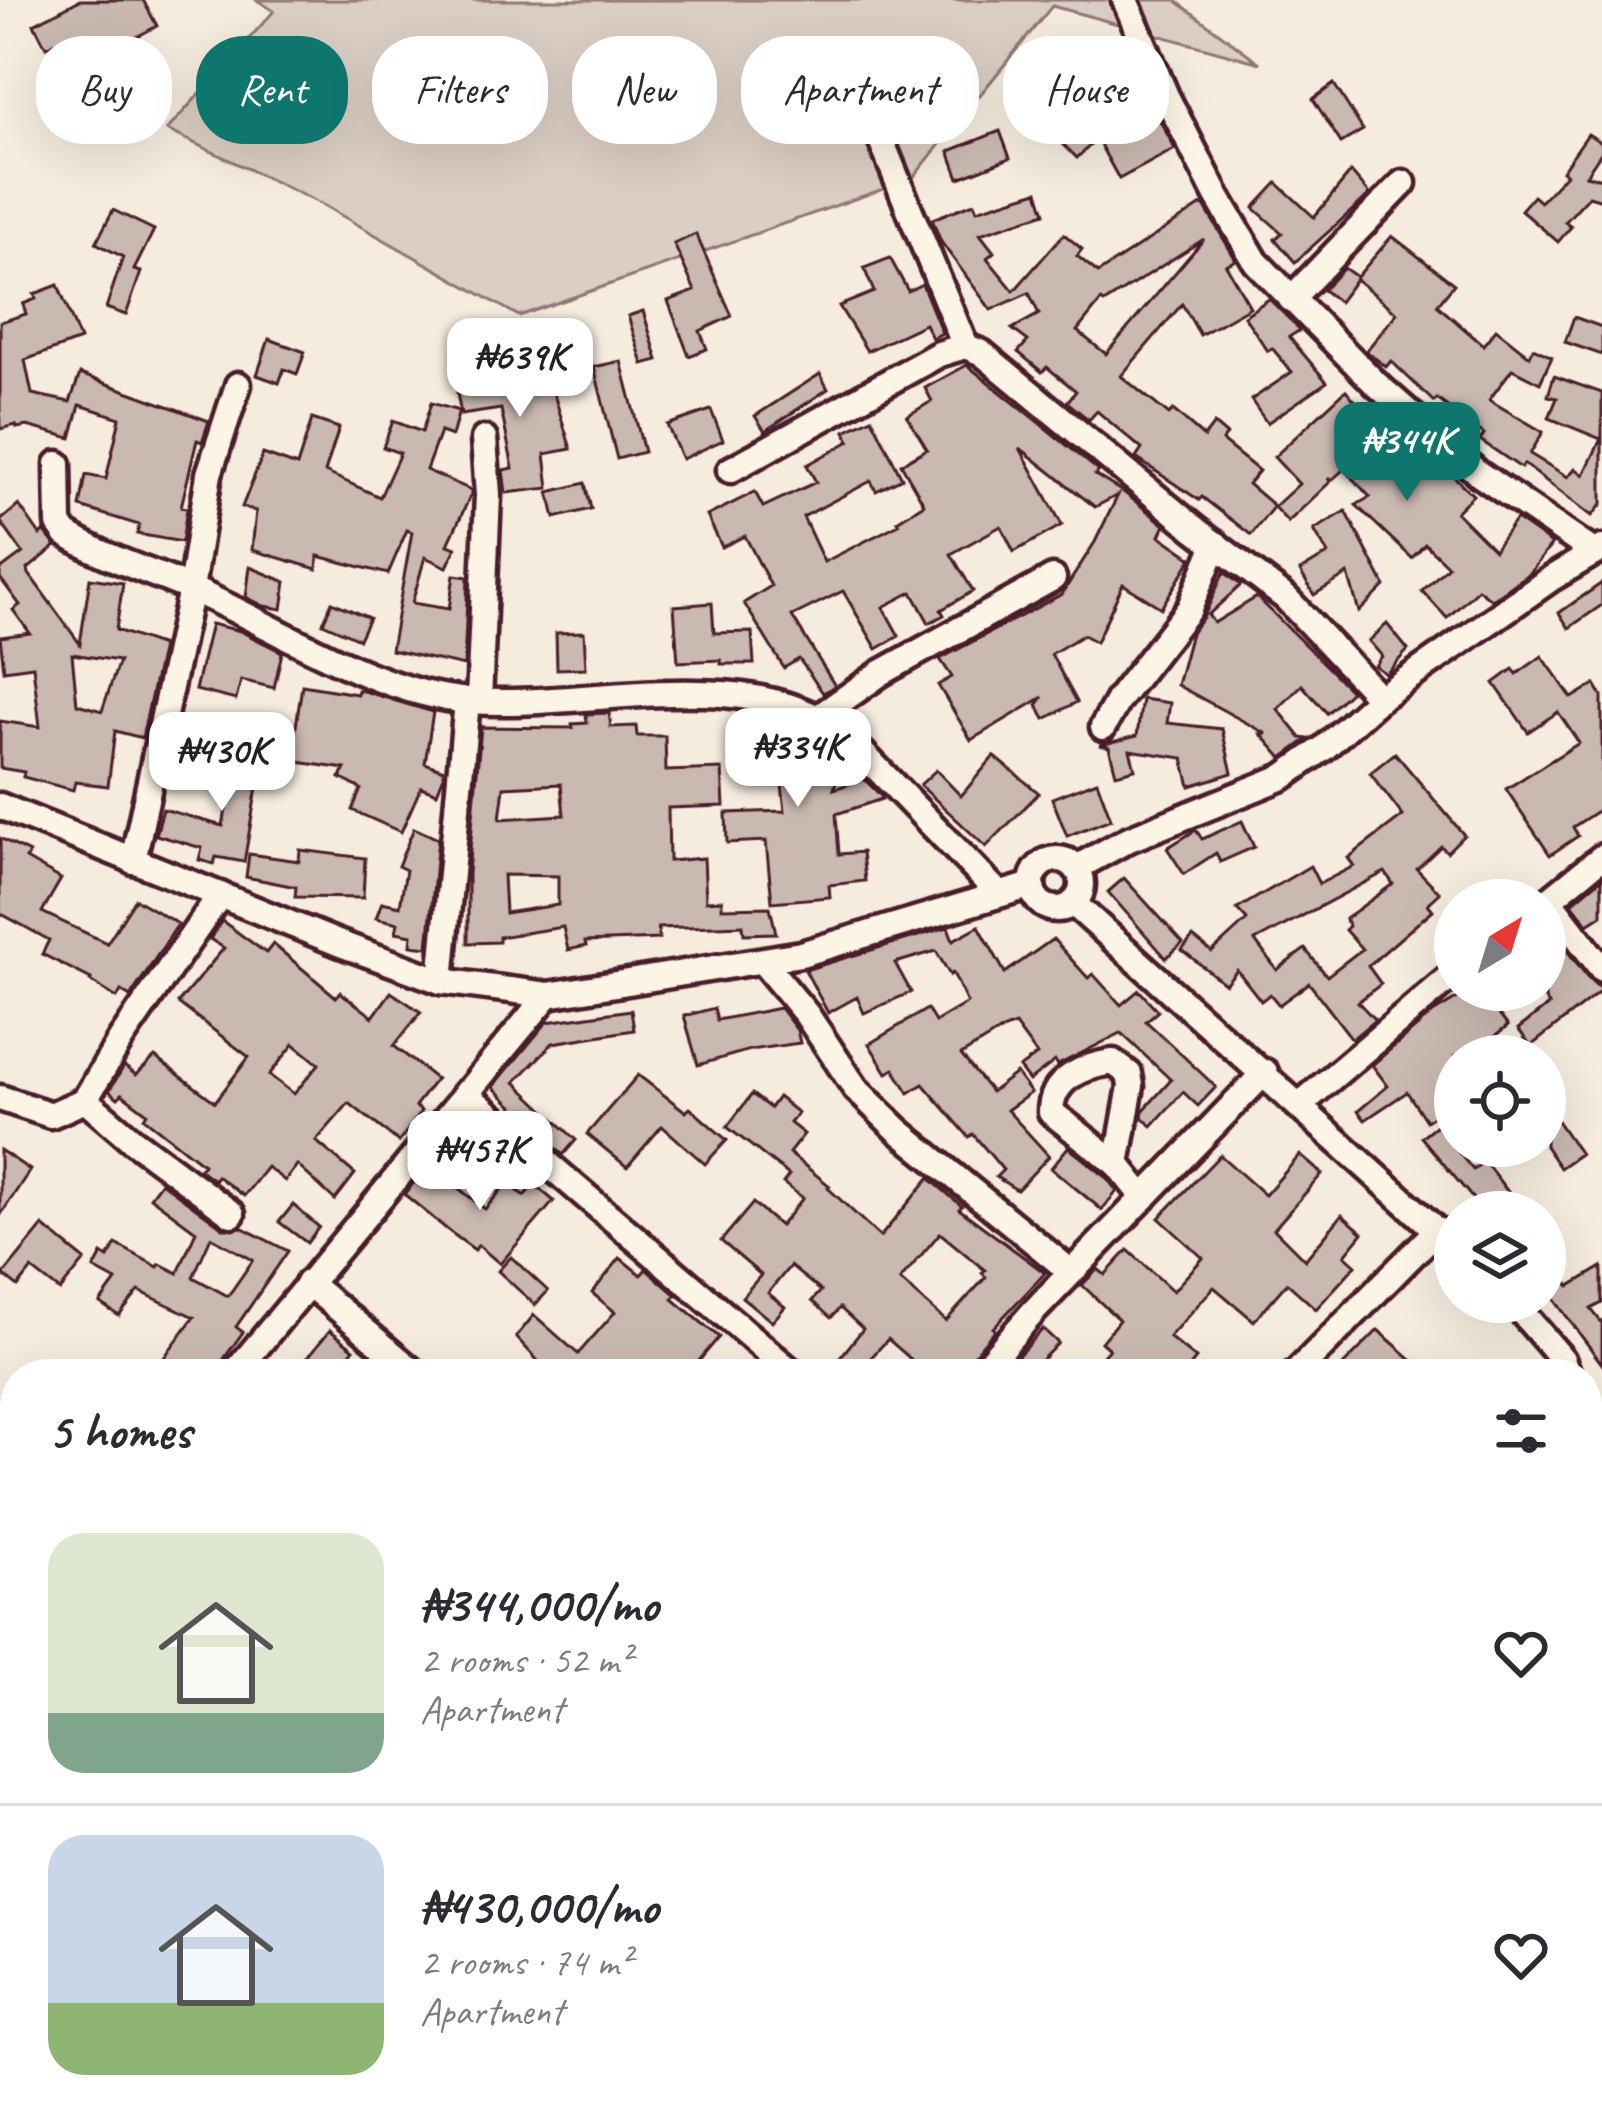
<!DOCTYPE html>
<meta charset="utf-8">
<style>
body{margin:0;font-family:Caveat,sans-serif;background:#f2f2f3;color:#2b2b33;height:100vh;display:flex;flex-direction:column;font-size:45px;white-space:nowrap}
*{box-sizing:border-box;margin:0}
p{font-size:39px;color:#7c7c81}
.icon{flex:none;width:66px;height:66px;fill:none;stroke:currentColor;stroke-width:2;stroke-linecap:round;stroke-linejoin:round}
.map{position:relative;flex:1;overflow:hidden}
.details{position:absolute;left:0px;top:1359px;width:1602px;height:771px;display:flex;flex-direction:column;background:#fff;border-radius:48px 48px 0 0;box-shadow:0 12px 48px #0002}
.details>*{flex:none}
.top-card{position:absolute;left:36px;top:36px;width:1530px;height:108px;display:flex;gap:24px}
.needle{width:78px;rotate:38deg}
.buttons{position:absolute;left:1434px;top:879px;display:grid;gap:24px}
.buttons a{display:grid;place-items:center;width:132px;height:132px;border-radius:50%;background:#fff;box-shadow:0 12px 48px #0002;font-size:60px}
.price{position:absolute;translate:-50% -102px;padding:0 27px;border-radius:24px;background:#fff;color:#222;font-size:39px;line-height:78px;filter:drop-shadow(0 3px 6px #0008)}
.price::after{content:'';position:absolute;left:50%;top:72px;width:36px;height:27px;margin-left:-18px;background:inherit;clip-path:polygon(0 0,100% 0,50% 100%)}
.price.selected{background:#0f766e;color:#fff}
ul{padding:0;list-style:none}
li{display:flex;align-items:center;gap:36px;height:300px;padding:0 48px}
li+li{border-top:3px solid #e1e1e2}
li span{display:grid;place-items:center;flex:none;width:336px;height:240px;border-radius:36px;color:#555}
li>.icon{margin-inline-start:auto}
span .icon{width:144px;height:144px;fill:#fffc;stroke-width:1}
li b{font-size:51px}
h2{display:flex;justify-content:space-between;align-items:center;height:144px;padding:0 48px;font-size:51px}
.chip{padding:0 42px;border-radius:48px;background:#fff;box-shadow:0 12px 48px #0002;font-size:42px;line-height:108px}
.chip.selected{background:#0f766e;color:#fff}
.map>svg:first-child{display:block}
.green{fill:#dbcec4;stroke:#927678;stroke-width:3}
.building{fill:#cab9b1;stroke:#4a1f2b;stroke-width:3;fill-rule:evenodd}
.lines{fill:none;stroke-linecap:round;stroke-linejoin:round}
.minor-casing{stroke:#4a1f2b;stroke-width:33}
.minor{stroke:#fcf5e5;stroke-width:24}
</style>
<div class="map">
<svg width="1602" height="2128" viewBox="0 0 1602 2128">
<rect width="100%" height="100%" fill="#f5ecde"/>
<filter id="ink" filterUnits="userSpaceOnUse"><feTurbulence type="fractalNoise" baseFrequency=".00833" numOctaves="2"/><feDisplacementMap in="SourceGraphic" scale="24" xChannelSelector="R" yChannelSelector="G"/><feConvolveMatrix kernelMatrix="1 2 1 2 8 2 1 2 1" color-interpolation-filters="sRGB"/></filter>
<g filter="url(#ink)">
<polygon class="green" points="257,0 1175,0 1260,63 1052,6 912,179 519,316 321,204 167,130 274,11"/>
<g class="building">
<polygon points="80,0 143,0 157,26 110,51 119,67 80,89 54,43 46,47 34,24"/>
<polygon points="1070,48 1076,56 1080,53 1095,75 1116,61 1163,126 1175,149 1119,179 1097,139 1077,158 1057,138 1088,110 1071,85 1036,109 1018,83"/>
<polygon points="1334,84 1363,130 1341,143 1313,99"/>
<polygon points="1000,131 1010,158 959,178 949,151"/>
<polygon points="1588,134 1602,143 1602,151 1586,175 1602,179 1602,200 1589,196 1565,222 1571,227 1558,242 1521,210 1533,196 1540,202 1566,174 1562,171"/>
<polygon points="1351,172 1370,194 1295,262 1275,239 1282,233 1254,208 1277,183 1314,217"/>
<path d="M1038 191 1045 213 980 234 994 252 987 258 1014 291 1064 234 1082 249 1077 256 1098 273 1203 204 1236 260 1226 265 1250 307 1200 335 1182 304 1121 376 1169 415 1173 410 1204 437 1214 424 1227 435 1222 441 1259 471 1248 484 1274 506 1251 535 1202 497 1199 500 1136 458 1142 449 1097 411 1089 420 1067 402 1076 391 1047 367 1042 372 1018 352 1028 341 1012 329 1039 314 1029 293 991 310 941 242 932 219 974 203 977 210ZM1204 239 1106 354 1077 331 1101 301 1104 303Z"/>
<polygon points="113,210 154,230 134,270 141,272 126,315 106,308 123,257 96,243"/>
<polygon points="696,234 732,316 700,331 707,349 689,356 668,301 695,291 674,244"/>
<polygon points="1392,236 1454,284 1437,305 1483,345 1496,329 1530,356 1533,348 1552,357 1540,383 1512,369 1489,400 1543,432 1530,454 1568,477 1575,468 1584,475 1601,439 1549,418 1557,398 1548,396 1554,376 1602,393 1602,504 1592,516 1524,464 1521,468 1480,440 1484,434 1437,399 1434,402 1391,361 1386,367 1366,351 1397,313 1356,279 1339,302 1323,290 1344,268 1357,277"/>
<polygon points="890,258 908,291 922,284 942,333 932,338 925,324 867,351 839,306 874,292 864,268"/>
<polygon points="58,285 80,340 25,360 32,394 70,402 80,374 209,421 202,442 197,440 181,507 187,508 182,542 137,534 139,525 80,507 86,475 106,479 120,418 80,405 71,438 27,426 17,428 16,425 0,429 0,322 26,314 23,304 36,299 34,294"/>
<polygon points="1269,299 1300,330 1289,337 1327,382 1267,423 1251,400 1292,372 1272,348 1268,351 1244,316"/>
<polygon points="643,311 658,360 643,364 628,316"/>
<polygon points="1574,317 1602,327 1602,355 1565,342"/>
<polygon points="269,339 305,352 297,374 284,369 279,383 257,375"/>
<polygon points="511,352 516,383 548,375 571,449 545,454 549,488 506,493 503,470 513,468 501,409 461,415 457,393 486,389 480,357"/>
<polygon points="621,361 644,452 617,459 594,367"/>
<polygon points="967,365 1099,471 1095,475 1126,494 1165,525 1160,536 1192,558 1161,608 1123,584 1096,642 1083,635 1051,654 1077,702 1045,719 1037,705 1043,697 971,740 938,685 952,677 940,659 1062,594 1095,542 1118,495 1095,507 1020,448 1062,525 1014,552 1001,526 951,554 973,591 941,610 944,615 929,623 912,592 883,607 899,636 877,649 843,591 792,616 835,686 823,693 799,659 784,668 744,603 771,586 745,536 722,547 707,516 755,492 763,507 816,482 807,465 850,441 845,431 872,418 902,478 876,491 871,481 803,517 824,562 899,524 897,521 924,504 901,464 927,449 907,416 932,401 925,388"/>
<polygon points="820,374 828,389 765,431 755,416"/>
<polygon points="1346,390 1363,410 1359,413 1409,464 1424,448 1473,495 1456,512 1494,550 1516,519 1552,544 1530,573 1492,600 1478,589 1447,618 1422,591 1448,566 1425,544 1412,558 1356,505 1370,497 1344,469 1331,481 1328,478 1330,482 1288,522 1274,507 1299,484 1274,457"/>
<polygon points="431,403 459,411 452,436 440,432 426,470 471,490 471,494 448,545 456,548 447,567 425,557 412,603 449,609 454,575 468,577 464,666 391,650 412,532 407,530 388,574 318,556 317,569 252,550 256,511 242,507 263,454 297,466 312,419 339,428 325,472 380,497 400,453 383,447 393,421 422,432"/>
<polygon points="711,410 723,440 682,459 667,425"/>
<polygon points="585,483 591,509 555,518 549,492"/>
<path d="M19 505 40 535 44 531 56 546 28 569 29 574 80 644 90 578 123 583 116 630 162 646 142 738 115 731 108 786 75 782 73 790 23 777 24 772 0 768V721L40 727 33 666 4 670 0 637 30 633 13 610 20 605 0 578V570L23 553 0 521ZM72 654 119 661 102 711 77 704Z"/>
<polygon points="1346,511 1385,586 1359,612 1348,574 1314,595 1300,571 1328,554 1314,530"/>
<polygon points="250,567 286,582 282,609 264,606 246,597"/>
<polygon points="1224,572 1241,585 1208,615 1214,623 1257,597 1351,691 1327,713 1302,685 1278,709 1301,738 1308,739 1282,758 1261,734 1267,734 1177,685 1191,633 1204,616"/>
<polygon points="1602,583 1602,605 1569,628 1559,613"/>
<polygon points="332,602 369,618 359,639 323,623"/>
<polygon points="712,603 714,633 752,632 754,664 721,664 721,660 678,662 674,606"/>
<polygon points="211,624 240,631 282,652 274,688 241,680 236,700 195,690"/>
<polygon points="1387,624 1408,650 1386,674 1375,666 1382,656 1369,641"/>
<polygon points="584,632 586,668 557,669 556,633"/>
<polygon points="1542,656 1572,698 1595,684 1602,696 1602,808 1573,827 1578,836 1550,855 1506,789 1579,743 1558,712 1528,732 1494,683 1513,669 1517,674"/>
<polygon points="302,685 357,694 358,690 367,692 433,712 425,763 444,770 444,775 437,793 421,787 401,832 352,810 361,789 340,778 345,769 291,761"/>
<polygon points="1142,699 1170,703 1167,723 1222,729 1232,773 1190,786 1183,758 1130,750 1135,769 1116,774 1109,747 1100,745 1137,736"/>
<path d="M609 713 611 727 636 726 637 736H665L666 771 722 769 724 806 668 808 669 861 704 858 706 901 722 900V908L770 907 776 933 744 934 743 925 658 928 659 939 585 942 586 946 568 950 563 927 499 937V942L468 943V873L481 727 573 728 572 724 587 723 586 714ZM561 784 564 815 500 819 504 787ZM503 875 558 876V905L505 913Z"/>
<polygon points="738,713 798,727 834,747 843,757 834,789 864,779 881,796 882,799 836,814 839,854 862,852 865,881 829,885 830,897 772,902 766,841 727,843 726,813 785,811 781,776 740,777"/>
<polygon points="238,742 264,747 244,862 216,857 214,864 199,860 202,848 156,835 163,809 223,826"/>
<path d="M1395 753 1464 835 1447 852 1441 846 1417 869 1440 893 1428 904 1433 910 1368 966 1381 984 1358 1002 1375 1020 1352 1039 1309 983 1279 1005 1270 994 1261 1001 1237 970 1225 984 1182 950 1193 937 1212 952 1247 920 1237 909 1310 866 1319 884 1354 866 1348 858 1403 816 1370 773ZM1385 872 1393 884 1345 919 1349 926 1345 930 1362 949 1327 976 1305 949 1277 970 1255 941Z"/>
<polygon points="994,756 1039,793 986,847 920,785 936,770 961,796"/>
<polygon points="1097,781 1111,819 1067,836 1052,798"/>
<polygon points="1242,821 1254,847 1220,862 1216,853 1184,874 1167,848 1196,830 1202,839"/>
<polygon points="414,828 438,839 428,947 411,945 412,935 396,932 398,923 376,918 382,902 400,906 406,870 398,866"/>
<polygon points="0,838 29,853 26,859 61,879 42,912 107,943 135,899 178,924 130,997 121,991 117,998 90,981 91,979 42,954 49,940 0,913"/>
<polygon points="300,850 365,858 363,898 295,897 296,887 246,877 249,854 299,861"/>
<polygon points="1124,878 1183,943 1166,958 1108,892"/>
<polygon points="1602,878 1602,915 1588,924 1572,903"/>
<path d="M222 921 266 953 273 944 336 997 340 992 373 1017 391 992 421 1012 394 1046 436 1079 415 1106 421 1111 399 1142 349 1103 316 1141 355 1174 335 1200 297 1165 285 1181 267 1167 244 1196 217 1176 214 1180 199 1169 203 1164 144 1118 147 1113 122 1094 118 1098 109 1091 124 1066 136 1075 155 1057 215 1102 249 1057 178 1003 224 948 210 939ZM294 1044 319 1064 294 1094 269 1075Z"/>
<polygon points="1545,922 1589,979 1602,990 1531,1046 1518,1029 1549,1005 1545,1000 1545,950 1554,943 1545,931"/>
<polygon points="979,926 1005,973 1053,939 1088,978 1093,974 1121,1005 1139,990 1158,1011 1146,1021 1216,1087 1198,1106 1183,1092 1152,1126 1142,1117 1143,1111 1171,1080 1121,1033 1058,1065 1055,1061 1029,1081 1019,1068 1037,1055 1015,1025 1002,1030 961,1055 991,1092 1016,1073 1031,1093 1007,1110 1049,1156 1017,1190 996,1177 1003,1170 973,1134 969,1137 923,1084 909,1093 894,1069 887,1073 869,1044 927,1009 935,1022 967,1003 953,973 950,975 936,951 895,963 911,992 864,1013 857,997 828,1013 805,970 948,927 953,940"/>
<polygon points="1471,990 1479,990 1508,1026 1482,1047 1488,1056 1455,1056 1455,1101 1426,1121 1407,1092 1365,1120 1358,1111 1388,1086 1372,1065 1433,1013"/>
<polygon points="714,1008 717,1020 780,1008 797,1030 800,1043 750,1050 698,1065 684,1016"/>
<polygon points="631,1010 634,1030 553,1043 515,1082 576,1140 563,1155 493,1087 547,1022"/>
<polygon points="638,1075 686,1112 690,1108 727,1140 705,1164 662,1126 627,1167 587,1134"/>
<path d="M752 1094 770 1108 778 1097 798 1113 790 1123 804 1134 789 1153 830 1186 828 1188 880 1237 929 1178 962 1206 959 1209 1045 1273 993 1328 995 1330 967 1363 963 1374H900L913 1361 888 1339 857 1373 839 1359 863 1329 840 1308 831 1318 812 1301 821 1291 790 1266 768 1293 785 1307 772 1322 742 1297 761 1275 721 1241 753 1203 780 1226 803 1198 783 1183 789 1175 727 1127ZM940 1233 985 1270 982 1273 986 1277 946 1321 900 1280Z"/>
<polygon points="1545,1103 1580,1154 1560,1168 1545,1146"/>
<polygon points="1436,1125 1473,1170 1484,1161 1512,1197 1492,1212 1484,1212 1421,1137"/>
<polygon points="1068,1147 1105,1176 1117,1191 1102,1210 1051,1168"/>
<polygon points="0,1150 30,1170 0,1216"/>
<polygon points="1220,1155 1265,1195 1300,1155 1322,1174 1274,1229 1305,1260 1342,1215 1363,1233 1345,1255 1356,1265 1316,1309 1287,1283 1254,1321 1214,1287 1169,1337 1196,1359 1184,1374 1087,1374 1109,1349 1101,1342 1119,1320 1082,1285 1098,1269 1105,1275 1128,1250 1173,1291 1203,1258 1159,1218"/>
<polygon points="429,1165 485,1209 508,1182 524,1196 534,1184 554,1201 500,1264 478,1245 475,1250 450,1232 404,1194"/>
<path d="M161 1182 223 1228 241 1227 288 1251 236 1327 243 1332 213 1374H152L194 1317 139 1291 119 1316 100 1303 116 1281 94 1269 102 1254 108 1258 116 1244 158 1267 160 1264 178 1273 196 1231 150 1197ZM211 1237 253 1260 228 1296 193 1277Z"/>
<polygon points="293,1205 319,1227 307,1243 279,1222"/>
<polygon points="43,1226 85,1260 60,1291 32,1269 18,1287 3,1275"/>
<polygon points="511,1257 548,1291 535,1305 498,1271"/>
<polygon points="620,1258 641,1275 646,1269 676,1295 673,1299 719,1337 688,1374 550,1374 516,1337 534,1315 578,1354 615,1312 592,1293"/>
<polygon points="1545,1259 1570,1286 1602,1267 1602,1303 1591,1309 1602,1323 1602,1364 1545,1287"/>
<polygon points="1043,1329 1058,1343 1028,1374 1001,1374"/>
<polygon points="330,1330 354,1349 349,1355 371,1374 294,1374"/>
<polygon points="1378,1330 1419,1366 1412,1374 1335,1374"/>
</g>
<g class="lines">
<g class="minor-casing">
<g id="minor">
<polyline points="1125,0 1166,96 1217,196 1256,262 1375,383 1479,474 1595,553"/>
<polyline points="881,140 965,346"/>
<polyline points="1291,299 1403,183"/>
<path d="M58 464 59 524 66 534C104 558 150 571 191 589 278 627 375 694 470 701 585 710 745 660 844 734L999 894"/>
<polyline points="730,470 939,354 965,346 982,353 1195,529 1286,598 1380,698"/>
<polyline points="479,701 488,495 484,439"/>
<polyline points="820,716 881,673 1053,578"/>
<polyline points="1103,727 1118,700 1189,609 1216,544"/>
<polyline points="0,806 338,943 441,981 548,995 801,954 1032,885"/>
<circle cx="1057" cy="884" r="25"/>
<polyline points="133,861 191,589 209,474 238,385"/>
<polyline points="1076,868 1129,839 1283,777 1324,748 1380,698 1552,578 1602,548"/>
<polyline points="1549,900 1602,969"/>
<polyline points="1073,903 1455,1247"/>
<polyline points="1545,903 1602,857"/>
<polyline points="763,962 807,1015 856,1089 899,1131 1071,1272"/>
<polyline points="441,981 467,701"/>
<polyline points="465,1093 794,1374"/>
<polyline points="0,1098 51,1115 85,1100 121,1039 220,895"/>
<polyline points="85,1100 132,1140 232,1214"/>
<polyline points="1301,1104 1455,973"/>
<path d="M1117 1164 1131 1086 1129 1074 1113 1062C1083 1066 1051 1079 1051 1112L1117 1164 1144 1198"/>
<polyline points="308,1283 416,1374"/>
<polyline points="1513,1302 1562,1359 1568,1374"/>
<polyline points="234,1374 548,995"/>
<polyline points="979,1374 1035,1310 1265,1072"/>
<polyline points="1295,1374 1437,1230"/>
<polyline points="1587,1417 1602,1451"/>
<polyline points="0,1926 15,1920"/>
<polyline points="0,2033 15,2051"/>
<polyline points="1587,2059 1602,2105"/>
<polyline points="76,2115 88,2128"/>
<polyline points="1342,2115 1349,2128"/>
</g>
</g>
<use href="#minor" class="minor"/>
</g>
</g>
</svg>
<div class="buttons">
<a><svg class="needle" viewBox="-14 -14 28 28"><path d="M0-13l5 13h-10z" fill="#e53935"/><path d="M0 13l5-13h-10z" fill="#7c7c81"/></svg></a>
<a><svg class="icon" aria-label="locate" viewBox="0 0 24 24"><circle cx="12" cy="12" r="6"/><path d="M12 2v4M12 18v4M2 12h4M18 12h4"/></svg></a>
<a><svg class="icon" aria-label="layers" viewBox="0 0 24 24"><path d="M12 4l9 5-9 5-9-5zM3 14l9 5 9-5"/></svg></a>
</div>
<b class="price" style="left:520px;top:420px">₦639K</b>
<b class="price selected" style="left:1407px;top:504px">₦344K</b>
<b class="price" style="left:798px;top:810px">₦334K</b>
<b class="price" style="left:222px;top:814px">₦430K</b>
<b class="price" style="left:480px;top:1213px">₦457K</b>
<div class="top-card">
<a class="chip">Buy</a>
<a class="chip selected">Rent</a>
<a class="chip">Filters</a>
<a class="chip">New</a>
<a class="chip">Apartment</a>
<a class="chip">House</a>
</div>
<section class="details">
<h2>5 homes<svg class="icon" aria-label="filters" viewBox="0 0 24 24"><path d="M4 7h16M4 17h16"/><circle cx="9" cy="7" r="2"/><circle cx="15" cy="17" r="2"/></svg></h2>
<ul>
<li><span style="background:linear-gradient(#dfe7d0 75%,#7fa58c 0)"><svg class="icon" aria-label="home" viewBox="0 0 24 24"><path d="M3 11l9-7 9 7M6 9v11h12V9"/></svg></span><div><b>₦344,000/mo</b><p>2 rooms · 52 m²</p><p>Apartment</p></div><svg class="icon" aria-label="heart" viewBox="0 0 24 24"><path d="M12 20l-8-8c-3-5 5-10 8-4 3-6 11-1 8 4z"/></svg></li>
<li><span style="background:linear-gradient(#c9d6e8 70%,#8fb573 0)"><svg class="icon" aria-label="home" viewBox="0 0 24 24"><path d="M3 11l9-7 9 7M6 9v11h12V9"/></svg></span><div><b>₦430,000/mo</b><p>2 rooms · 74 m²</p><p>Apartment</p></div><svg class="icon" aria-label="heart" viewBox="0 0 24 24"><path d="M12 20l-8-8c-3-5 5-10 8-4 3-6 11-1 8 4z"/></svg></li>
</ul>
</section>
</div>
